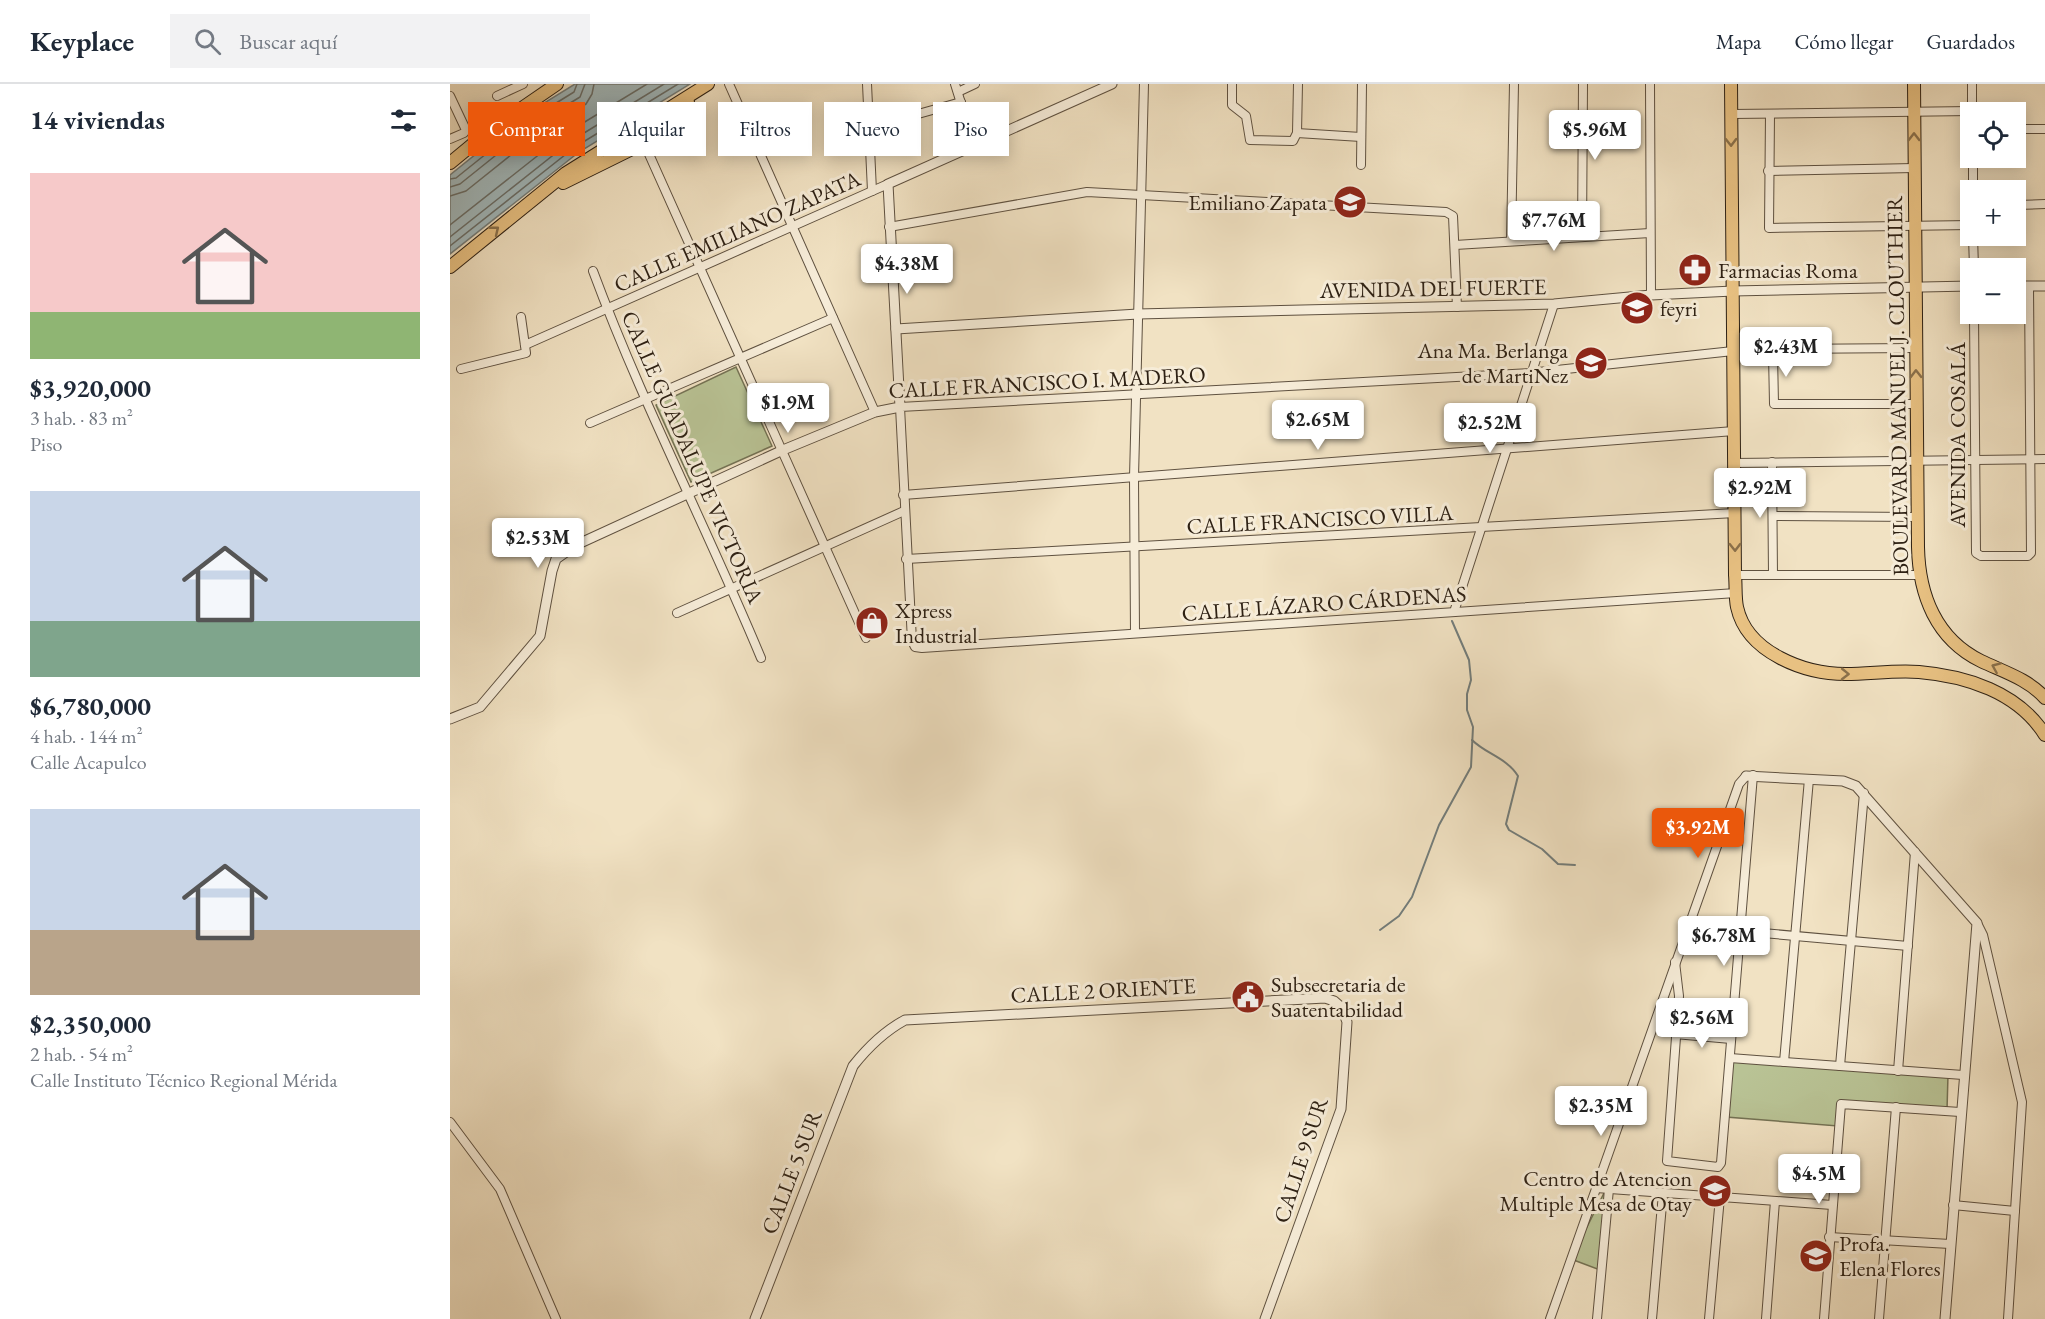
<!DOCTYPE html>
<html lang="es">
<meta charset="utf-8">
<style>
body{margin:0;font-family:"EB Garamond",serif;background:#f2f2f3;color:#1f2937;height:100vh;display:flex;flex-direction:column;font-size:22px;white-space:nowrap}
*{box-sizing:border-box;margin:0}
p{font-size:20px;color:#747a83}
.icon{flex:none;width:33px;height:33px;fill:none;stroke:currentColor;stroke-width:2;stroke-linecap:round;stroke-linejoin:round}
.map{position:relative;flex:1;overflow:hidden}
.sheet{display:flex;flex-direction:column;background:#fff;width:450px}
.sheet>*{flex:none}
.banner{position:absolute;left:18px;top:18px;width:570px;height:54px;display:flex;gap:12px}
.tools{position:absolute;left:1510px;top:18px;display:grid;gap:12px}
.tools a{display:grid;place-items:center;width:66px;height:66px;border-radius:0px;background:#fff;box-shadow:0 3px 15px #0003;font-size:30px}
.price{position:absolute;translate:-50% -51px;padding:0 14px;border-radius:6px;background:#fff;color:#222;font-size:20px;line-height:39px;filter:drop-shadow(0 2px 3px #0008)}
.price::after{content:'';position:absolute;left:50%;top:36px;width:18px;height:14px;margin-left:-9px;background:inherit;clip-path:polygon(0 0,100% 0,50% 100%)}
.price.on{background:#ea580c;color:#fff}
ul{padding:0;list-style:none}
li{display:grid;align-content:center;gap:12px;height:318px;padding:0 30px}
li span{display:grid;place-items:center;height:186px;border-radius:0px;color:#555}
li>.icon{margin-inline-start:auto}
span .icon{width:108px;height:108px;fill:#fffc;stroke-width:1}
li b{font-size:26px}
h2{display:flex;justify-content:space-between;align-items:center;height:72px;padding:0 30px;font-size:26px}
.chip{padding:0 21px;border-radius:0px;background:#fff;box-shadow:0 3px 15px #0003;font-size:21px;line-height:54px}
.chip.on{background:#ea580c;color:#fff}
header{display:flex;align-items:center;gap:36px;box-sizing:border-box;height:84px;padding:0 30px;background:#fff;border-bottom:2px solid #e0e1e3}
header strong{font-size:28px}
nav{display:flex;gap:33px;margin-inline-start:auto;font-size:21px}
.search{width:420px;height:54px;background:#f2f2f3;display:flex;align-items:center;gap:15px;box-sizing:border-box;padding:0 21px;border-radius:0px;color:#747a83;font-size:22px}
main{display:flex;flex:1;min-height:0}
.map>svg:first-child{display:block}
.green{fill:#b9c395;stroke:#747254;stroke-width:1.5}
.water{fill:#a1babf;stroke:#737d7b;stroke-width:1.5}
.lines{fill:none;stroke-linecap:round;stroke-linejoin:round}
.shore{stroke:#686e6a;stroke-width:1.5}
.stream{stroke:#737d7b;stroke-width:2}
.minor-casing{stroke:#5f5140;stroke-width:10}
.tertiary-casing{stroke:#5f5140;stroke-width:11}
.primary-casing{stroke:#2e2114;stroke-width:14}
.trunk-casing{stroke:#2e2114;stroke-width:14}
.minor{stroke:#f6ecd8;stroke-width:8}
.tertiary{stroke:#f6ecd8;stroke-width:9}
.primary{stroke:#e8c182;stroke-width:12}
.trunk{stroke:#e8c182;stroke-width:12}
.oneway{stroke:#8b714b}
.labels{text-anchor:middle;stroke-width:6;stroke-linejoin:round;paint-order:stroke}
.poi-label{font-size:22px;fill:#2e2114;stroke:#f6ecd8;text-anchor:start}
.street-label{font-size:22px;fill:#2e2114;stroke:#f6ecd8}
</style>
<header>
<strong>Keyplace</strong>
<div class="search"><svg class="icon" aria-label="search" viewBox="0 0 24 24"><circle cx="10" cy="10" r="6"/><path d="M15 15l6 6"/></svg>Buscar aquí</div>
<nav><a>Mapa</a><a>Cómo llegar</a><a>Guardados</a></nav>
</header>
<main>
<section class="sheet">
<h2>14 viviendas<svg class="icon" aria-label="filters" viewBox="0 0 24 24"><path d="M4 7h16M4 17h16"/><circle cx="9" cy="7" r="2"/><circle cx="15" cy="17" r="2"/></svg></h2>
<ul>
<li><span style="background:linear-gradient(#f6c9c9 75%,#8fb573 0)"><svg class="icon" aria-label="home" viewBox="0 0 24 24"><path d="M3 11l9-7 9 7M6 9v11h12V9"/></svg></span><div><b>$3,920,000</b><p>3 hab. · 83 m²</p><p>Piso</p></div></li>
<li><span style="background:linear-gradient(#c9d6e8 70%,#7fa58c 0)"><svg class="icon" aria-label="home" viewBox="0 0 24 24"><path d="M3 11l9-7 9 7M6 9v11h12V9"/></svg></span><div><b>$6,780,000</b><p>4 hab. · 144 m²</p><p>Calle Acapulco</p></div></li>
<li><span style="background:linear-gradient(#c9d6e8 65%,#b9a48a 0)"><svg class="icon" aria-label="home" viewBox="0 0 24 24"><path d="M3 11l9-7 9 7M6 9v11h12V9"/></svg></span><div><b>$2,350,000</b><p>2 hab. · 54 m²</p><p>Calle Instituto Técnico Regional Mérida</p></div></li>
</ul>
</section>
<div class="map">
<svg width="1595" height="1235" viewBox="0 0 1595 1235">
<rect width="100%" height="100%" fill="#f1e2c3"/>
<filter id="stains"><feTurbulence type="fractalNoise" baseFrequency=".00333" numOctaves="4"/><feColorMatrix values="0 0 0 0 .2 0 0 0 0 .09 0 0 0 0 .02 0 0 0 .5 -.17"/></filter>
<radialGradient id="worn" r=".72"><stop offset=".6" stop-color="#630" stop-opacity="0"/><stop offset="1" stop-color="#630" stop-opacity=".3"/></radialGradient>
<g class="green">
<polygon points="286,283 322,362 241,398 206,321"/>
<polygon points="1281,975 1498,991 1497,1026 1390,1018 1388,1042 1276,1033"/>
<polygon points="1156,1105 1150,1186 1121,1175"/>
</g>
<polygon class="water" points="125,0 240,0 129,68 0,170 0,91 73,32"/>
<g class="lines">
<g class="shore">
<polyline points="0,95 6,94 77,37 124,8 127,0"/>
<polyline points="0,103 10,100 81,43 130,13 135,0"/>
<polyline points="0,112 16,107 86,51 136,20 142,10 144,0"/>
<polyline points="0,141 115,50 197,0"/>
<polyline points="0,153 121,57 214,0"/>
<polyline points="0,162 125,63 228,0"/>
</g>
<g class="stream">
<path d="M1022 656C1036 670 1057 674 1068 692L1056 740 1059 746 1092 765 1108 780 1125 781"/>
<polyline points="930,846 949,832 962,813 989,741 1021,683 1023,643 1017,626 1017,610 1021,596 1019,576 1002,537"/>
</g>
<g class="minor-casing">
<g id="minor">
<polyline points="279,0 425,328"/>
<polyline points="417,0 422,107"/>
<polyline points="505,0 524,61"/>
<polyline points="782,0 782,21 796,32 800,56 843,57 847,49 848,0"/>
<polyline points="1200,0 1201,211"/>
<polyline points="508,8 525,0"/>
<polyline points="0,12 16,46 14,49 0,55"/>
<polyline points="47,12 73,0"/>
<polyline points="1522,28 1522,0"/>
<polyline points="1281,30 1522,27"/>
<polyline points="1320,30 1319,144 1521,141"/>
<polyline points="461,32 511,18"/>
<polyline points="1566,45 1595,45"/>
<polyline points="847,49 911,53"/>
<polyline points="194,59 416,554"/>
<polyline points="1523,74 1523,106"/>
<polyline points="911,81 912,0"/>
<polyline points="1318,87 1464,84"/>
<polyline points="1566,121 1595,120"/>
<polyline points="439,143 637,108 996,128 1003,132 1007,223"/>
<polyline points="1523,152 1524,184"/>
<polyline points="1132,153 1133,0"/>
<polyline points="1061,157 1064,0"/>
<polyline points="1005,161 1200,149"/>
<path d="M143 187C192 319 257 444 311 574"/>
<polyline points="1524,230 1526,469 1531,472 1578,472 1581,469 1579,202"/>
<polyline points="75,261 438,100"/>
<polyline points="1466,264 1327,265 1323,270 1324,320 1467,320"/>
<polyline points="1283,267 1079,289 450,323 462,557 465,563 472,564 1286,509"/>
<polyline points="11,285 76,269 71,233"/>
<polyline points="140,339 383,234"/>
<polyline points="1322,378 1323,491"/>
<polyline points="1284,379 1595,375"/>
<polyline points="453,411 1284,347"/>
<polyline points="1323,432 1468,433"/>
<polyline points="456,475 1285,429"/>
<polyline points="1285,491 1469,491"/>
<polyline points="1004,528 1104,220"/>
<polyline points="227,529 454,427"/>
<polyline points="685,549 684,393 694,0"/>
<polyline points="1527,839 1533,851 1572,1018 1558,1235"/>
<polyline points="1290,847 1458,862"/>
<polyline points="1225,878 1229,912 1217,1077 1268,1083 1271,1079 1303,691"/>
<polyline points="1225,950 1281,955"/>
<polyline points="1280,974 1513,991"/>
<polyline points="1334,978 1359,695"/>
<polyline points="1390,982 1414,709"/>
<polyline points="1448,987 1465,768"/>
<polyline points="0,1038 50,1105 106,1235"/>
<polyline points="1146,1104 1382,1121"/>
<polyline points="1503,1121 1565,1127"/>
<polyline points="1379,1153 1500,1160"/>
<polyline points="1100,1235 1289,700 1296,692"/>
<polyline points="1147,1235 1159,1105"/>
<polyline points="1202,1235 1213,1109"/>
<polyline points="1259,1235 1270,1113"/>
<polyline points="1316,1235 1325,1117"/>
<polyline points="1374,1235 1391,1020 1510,1028"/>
<polyline points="1429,1235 1446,1023"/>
</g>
</g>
<g class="tertiary-casing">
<g id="tertiary">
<polyline points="1566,202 1595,202"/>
<polyline points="446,245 688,230 1104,220 1201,211 1283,207 1521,202"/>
<polyline points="0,635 30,623 90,552 102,487 106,475 126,461 333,366 425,328 450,323 438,100 662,0"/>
<polyline points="1296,692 1393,697 1406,702 1527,839 1495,1235"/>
<path d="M305 1235 403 982C418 963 433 948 455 936L875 914 884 917 892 924 897 938 891 1025 815 1235"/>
</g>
</g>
<g class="primary-casing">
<g id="primary">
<path d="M1281 0 1285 491C1286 502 1285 513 1287 523 1297 569 1355 590 1396 590 1420 590 1445 586 1469 588 1516 592 1568 608 1595 651"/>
<path d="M1464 0 1468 463C1469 511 1486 555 1531 577 1554 588 1578 595 1595 614"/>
</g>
</g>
<g class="trunk-casing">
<g id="trunk">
<polyline points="0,79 40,46 107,0"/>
<polyline points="113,99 194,59 238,18"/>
<polyline points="0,183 116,89 258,0"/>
</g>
</g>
<use href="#minor" class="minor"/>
<use href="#tertiary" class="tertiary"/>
<use href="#primary" class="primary"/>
<use href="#trunk" class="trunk"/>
</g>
<defs><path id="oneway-chevron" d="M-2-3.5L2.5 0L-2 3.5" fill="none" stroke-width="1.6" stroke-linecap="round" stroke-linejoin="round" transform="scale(1.5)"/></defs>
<g class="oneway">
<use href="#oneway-chevron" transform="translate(1464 53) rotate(-90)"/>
<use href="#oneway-chevron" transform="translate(1281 58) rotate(89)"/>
<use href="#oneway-chevron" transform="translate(45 146) rotate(-39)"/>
<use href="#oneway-chevron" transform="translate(1466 290) rotate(-91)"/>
<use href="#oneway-chevron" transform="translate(1285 463) rotate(89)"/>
<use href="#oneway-chevron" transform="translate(1546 583) rotate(-157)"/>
<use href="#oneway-chevron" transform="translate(1395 590) rotate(1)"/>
</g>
<defs>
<g id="school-disc" transform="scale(1.725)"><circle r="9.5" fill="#8f2418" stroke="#f6ecd8"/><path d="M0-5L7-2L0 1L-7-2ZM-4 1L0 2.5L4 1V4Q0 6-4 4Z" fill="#fff"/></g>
<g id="pharmacy-disc" transform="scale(1.725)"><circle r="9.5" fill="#8f2418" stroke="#f6ecd8"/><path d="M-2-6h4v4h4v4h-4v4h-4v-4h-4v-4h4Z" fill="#fff"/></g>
<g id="shop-disc" transform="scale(1.725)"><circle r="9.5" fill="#8f2418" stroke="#f6ecd8"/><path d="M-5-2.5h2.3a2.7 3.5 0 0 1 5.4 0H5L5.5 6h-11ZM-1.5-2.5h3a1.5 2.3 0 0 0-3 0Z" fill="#fff"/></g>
<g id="civic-disc" transform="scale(1.725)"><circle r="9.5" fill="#8f2418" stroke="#f6ecd8"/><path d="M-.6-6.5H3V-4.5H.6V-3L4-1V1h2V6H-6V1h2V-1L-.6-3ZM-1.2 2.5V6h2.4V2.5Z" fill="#fff"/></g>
</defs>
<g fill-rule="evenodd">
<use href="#school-disc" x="900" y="118"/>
<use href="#pharmacy-disc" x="1245" y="186"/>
<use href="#school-disc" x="1187" y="224"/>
<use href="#school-disc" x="1141" y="279"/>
<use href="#shop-disc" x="422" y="539"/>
<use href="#civic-disc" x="798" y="913"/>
<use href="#school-disc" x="1265" y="1107"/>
<use href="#school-disc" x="1366" y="1172"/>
</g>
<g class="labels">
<g class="poi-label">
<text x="877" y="126" text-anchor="end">Emiliano Zapata</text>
<text x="1268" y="194">Farmacias Roma</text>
<text x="1210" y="232">feyri</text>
<text x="1118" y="274" text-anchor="end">Ana Ma. Berlanga<tspan x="1118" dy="25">de MartiNez</tspan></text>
<text x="445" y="534">Xpress<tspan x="445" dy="25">Industrial</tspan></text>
<text x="821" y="908">Subsecretaria de<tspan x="821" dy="25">Suatentabilidad</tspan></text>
<text x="1242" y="1102" text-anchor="end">Centro de Atencion<tspan x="1242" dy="25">Multiple Mesa de Otay</tspan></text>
<text x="1389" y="1167">Profa.<tspan x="1389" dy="25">Elena Flores</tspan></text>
</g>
<g class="street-label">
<text transform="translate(287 147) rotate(-24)" y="8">CALLE EMILIANO ZAPATA</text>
<text transform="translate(983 204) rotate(-1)" y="8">AVENIDA DEL FUERTE</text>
<text transform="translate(597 298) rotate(-3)" y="8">CALLE FRANCISCO I. MADERO</text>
<text transform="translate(1447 302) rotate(-91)" y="8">BOULEVARD MANUEL J. CLOUTHIER</text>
<text transform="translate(1507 351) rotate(-90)" y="8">AVENIDA COSALÁ</text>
<text transform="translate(243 373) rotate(66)" y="8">CALLE GUADALUPE VICTORIA</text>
<text transform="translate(870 435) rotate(-3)" y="8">CALLE FRANCISCO VILLA</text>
<text transform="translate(874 519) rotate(-4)" y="8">CALLE LÁZARO CÁRDENAS</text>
<text transform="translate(653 906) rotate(-3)" y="8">CALLE 2 ORIENTE</text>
<text transform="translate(850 1076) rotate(-72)" y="8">CALLE 9 SUR</text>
<text transform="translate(341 1088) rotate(-69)" y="8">CALLE 5 SUR</text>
</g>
</g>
<rect width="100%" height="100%" filter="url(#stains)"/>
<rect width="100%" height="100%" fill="url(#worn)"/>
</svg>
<div class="tools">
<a><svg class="icon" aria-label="locate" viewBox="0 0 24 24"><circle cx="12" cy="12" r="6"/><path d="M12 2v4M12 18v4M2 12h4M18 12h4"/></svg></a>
<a>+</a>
<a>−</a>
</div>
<b class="price" style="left:1145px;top:77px">$5.96M</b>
<b class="price" style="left:1104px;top:168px">$7.76M</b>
<b class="price" style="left:457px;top:211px">$4.38M</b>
<b class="price" style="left:1336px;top:294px">$2.43M</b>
<b class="price" style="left:338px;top:350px">$1.9M</b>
<b class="price" style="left:868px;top:367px">$2.65M</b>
<b class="price" style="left:1040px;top:370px">$2.52M</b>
<b class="price" style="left:1310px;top:435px">$2.92M</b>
<b class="price" style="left:88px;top:485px">$2.53M</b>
<b class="price on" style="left:1248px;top:775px">$3.92M</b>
<b class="price" style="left:1274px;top:883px">$6.78M</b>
<b class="price" style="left:1252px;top:965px">$2.56M</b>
<b class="price" style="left:1151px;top:1053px">$2.35M</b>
<b class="price" style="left:1369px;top:1121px">$4.5M</b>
<div class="banner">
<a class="chip on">Comprar</a>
<a class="chip">Alquilar</a>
<a class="chip">Filtros</a>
<a class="chip">Nuevo</a>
<a class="chip">Piso</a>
</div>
</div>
</main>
